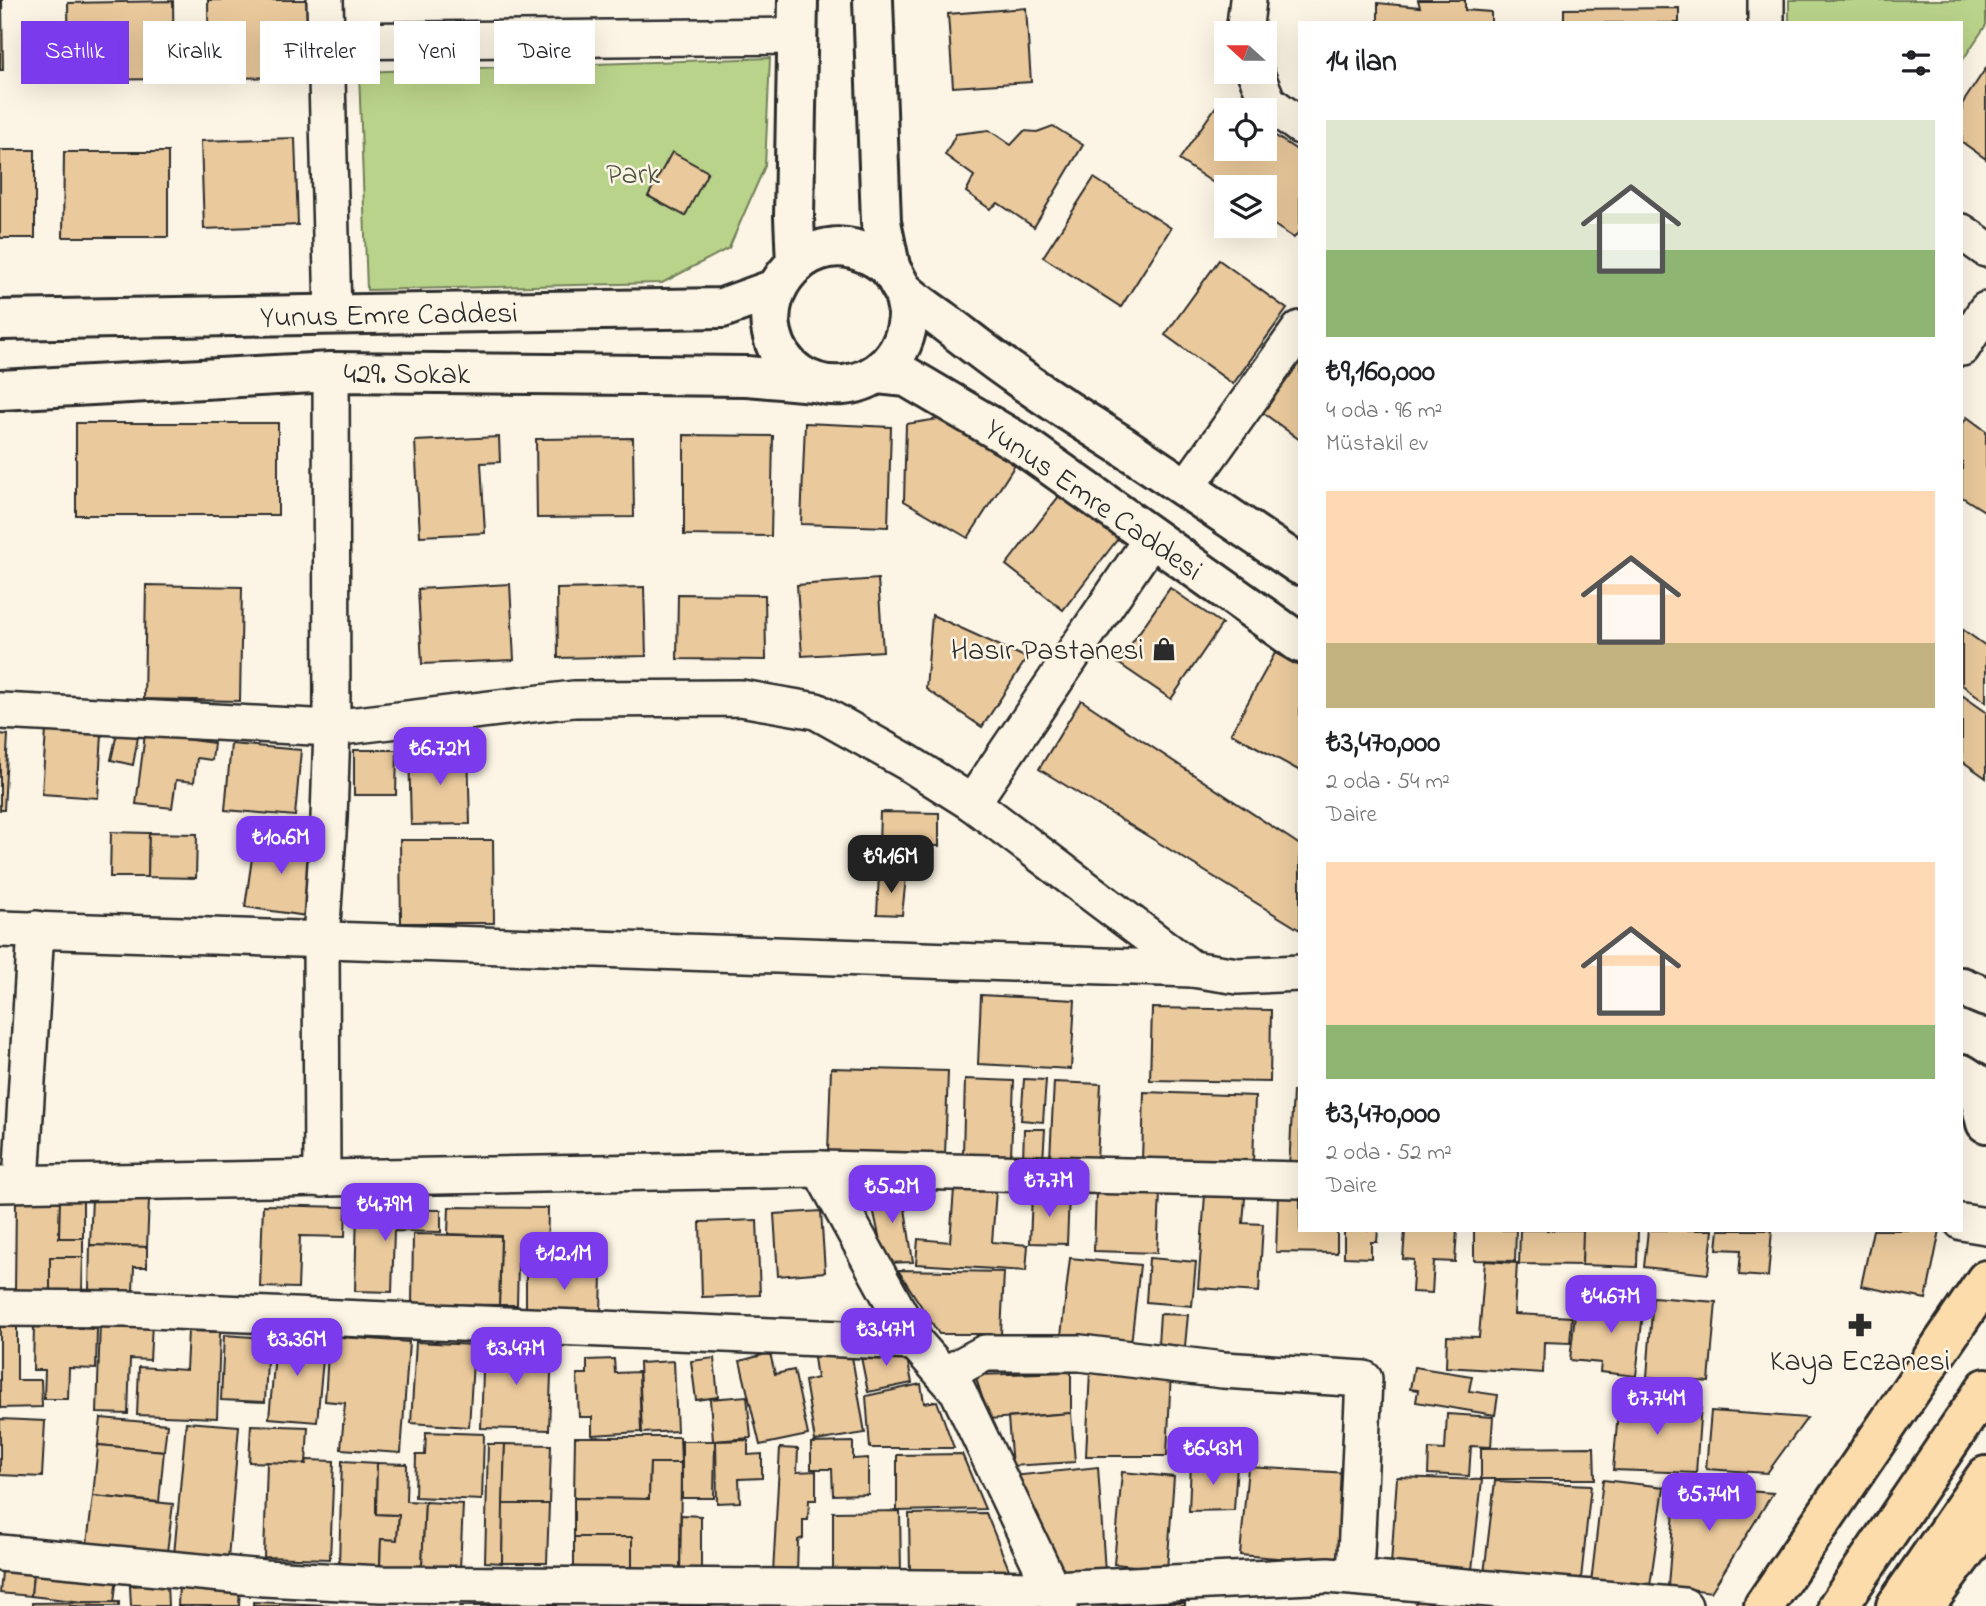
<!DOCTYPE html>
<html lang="tr">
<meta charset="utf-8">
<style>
body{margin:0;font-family:"Indie Flower",sans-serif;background:#f6f6f6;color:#202124;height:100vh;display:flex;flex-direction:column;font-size:26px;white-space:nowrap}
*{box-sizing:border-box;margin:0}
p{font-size:23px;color:#757577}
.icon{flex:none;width:38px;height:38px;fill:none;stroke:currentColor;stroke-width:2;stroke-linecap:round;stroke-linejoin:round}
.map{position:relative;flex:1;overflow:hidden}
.panel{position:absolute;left:1298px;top:21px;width:665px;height:1211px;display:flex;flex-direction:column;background:#fff;border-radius:0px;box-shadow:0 7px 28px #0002}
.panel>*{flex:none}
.banner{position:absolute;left:21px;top:21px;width:665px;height:63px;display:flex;gap:14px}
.needle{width:46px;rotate:291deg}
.buttons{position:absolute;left:1214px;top:21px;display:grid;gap:14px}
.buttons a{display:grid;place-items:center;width:63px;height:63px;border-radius:0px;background:#fff;box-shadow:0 7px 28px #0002;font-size:35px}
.price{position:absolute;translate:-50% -60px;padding:0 16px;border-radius:14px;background:#7c3aed;color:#fff;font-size:23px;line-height:46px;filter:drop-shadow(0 2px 4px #0008)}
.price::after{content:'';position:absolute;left:50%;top:42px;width:21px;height:16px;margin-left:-10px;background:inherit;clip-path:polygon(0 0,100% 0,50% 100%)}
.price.active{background:#222;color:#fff}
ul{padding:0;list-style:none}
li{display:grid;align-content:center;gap:14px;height:371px;padding:0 28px}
li span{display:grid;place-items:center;height:217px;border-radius:0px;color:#555}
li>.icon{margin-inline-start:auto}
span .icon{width:126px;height:126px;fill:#fffc;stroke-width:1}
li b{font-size:30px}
h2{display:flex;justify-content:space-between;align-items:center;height:84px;padding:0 28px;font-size:30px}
.chip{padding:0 24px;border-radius:0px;background:#fff;box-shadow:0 7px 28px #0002;font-size:24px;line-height:63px}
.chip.active{background:#7c3aed;color:#fff}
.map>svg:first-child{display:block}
.green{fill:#bad38a;stroke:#727f5a;stroke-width:2}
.building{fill:#eac99c;stroke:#2b2b2b;stroke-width:2}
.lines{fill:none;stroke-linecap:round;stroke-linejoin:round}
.street-casing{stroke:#2b2b2b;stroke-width:40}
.secondary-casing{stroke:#2b2b2b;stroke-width:44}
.primary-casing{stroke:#2b2b2b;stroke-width:44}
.highway-casing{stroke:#2b2b2b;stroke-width:44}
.street{stroke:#fcf5e5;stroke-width:35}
.secondary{stroke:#fcf5e5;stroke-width:38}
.primary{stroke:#fddcac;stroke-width:38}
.highway{stroke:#fddcac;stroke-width:38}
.labels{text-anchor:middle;stroke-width:5;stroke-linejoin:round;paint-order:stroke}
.park-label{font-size:30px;fill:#4f5543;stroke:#fcf5e5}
.street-label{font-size:30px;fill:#2b2b2b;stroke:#fcf5e5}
.poi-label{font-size:30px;fill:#2b2b2b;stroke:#fcf5e5;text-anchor:end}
</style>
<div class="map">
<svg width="1986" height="1606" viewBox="0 0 1986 1606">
<rect width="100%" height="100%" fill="#fcf5e5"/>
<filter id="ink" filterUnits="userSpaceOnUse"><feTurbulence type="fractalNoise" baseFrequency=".0143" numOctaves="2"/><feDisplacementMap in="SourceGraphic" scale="14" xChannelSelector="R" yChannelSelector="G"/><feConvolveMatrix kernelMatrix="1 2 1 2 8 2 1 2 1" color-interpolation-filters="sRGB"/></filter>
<g filter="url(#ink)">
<g class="green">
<polygon points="1789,0 1986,0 1986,25 1962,61 1962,23 1789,23"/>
<polygon points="770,58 765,166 729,248 662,283 367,290 359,72"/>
</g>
<g class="building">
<polygon points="0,0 2,0 3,70 0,70"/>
<polygon points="208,0 308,0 308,77 209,78"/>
<polygon points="1418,0 1465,0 1465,10 1491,12 1491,23 1378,23 1378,3 1420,7"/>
<polygon points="173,1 174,79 69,80 68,3"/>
<polygon points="1026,8 1031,82 953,87 948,14"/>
<polygon points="1679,8 1679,23 1564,23 1564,9"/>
<polygon points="1986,68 1986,159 1962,142 1962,104"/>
<polygon points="1221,99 1238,110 1227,110 1227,149 1265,149 1265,129 1300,152 1300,230 1294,238 1265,219 1265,187 1227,187 1227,192 1179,160"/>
<polygon points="1053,126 1083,145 1034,227 998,203 990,209 966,192 974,176 945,155 956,134 989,130 1011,145 1024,131 1037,132"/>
<polygon points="295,138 298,225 204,229 201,141"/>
<rect x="0" y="150" width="35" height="88"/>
<polygon points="64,152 168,152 168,237 63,237"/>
<polygon points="672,152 708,172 685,216 648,196"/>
<polygon points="1094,178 1171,228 1121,307 1043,257"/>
<polygon points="1219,260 1287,309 1233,384 1165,335"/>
<polygon points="1300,359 1300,440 1262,412"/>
<polygon points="1967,417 1986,431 1986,512 1962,497 1962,425"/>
<polygon points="945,418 1015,465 968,538 904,501 906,424"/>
<rect x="76" y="423" width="202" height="92"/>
<polygon points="805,423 891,427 888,527 801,524"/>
<polygon points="684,435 773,436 771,536 684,535"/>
<polygon points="499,437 500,462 481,463 485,533 420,536 415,441"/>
<polygon points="633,438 634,517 537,518 536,439"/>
<polygon points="1063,491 1120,536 1063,610 1006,565"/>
<polygon points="878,579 883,651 802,656 797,585"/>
<polygon points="510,584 514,660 422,664 418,589"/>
<polygon points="146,585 242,587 240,701 144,699"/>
<polygon points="644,587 646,656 558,658 557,589"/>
<polygon points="1170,588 1222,624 1171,699 1118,663"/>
<polygon points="678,594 765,595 766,660 677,659"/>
<polygon points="932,615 1027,658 982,727 926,689"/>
<polygon points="1962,629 1986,646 1986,702 1962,685"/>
<polygon points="1275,653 1300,667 1300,771 1231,733"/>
<polygon points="1962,695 1986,712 1986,778 1962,761"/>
<polygon points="1081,700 1300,845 1300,930 1039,769"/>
<polygon points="46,730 102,734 98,798 42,794"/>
<polygon points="117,733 138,737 133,765 111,760"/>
<polygon points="0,734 8,735 4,810 0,810"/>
<polygon points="145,734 214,743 212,760 197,758 194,782 176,780 172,808 136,804"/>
<polygon points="231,744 301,750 295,816 225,810"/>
<polygon points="468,749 470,824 411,825 409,750"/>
<polygon points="354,750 397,750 396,795 354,795"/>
<polygon points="880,812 939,813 939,846 879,845"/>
<polygon points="111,832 149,833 148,877 110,877"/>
<polygon points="149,833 197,834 196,878 148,877"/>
<polygon points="255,837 317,846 307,916 245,907"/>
<polygon points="400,840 493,840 494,923 401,923"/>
<polygon points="879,875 906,877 902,915 877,914"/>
<polygon points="981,995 1075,1000 1071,1069 978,1064"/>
<polygon points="1152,1008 1271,1010 1270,1082 1150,1080"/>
<polygon points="831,1068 948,1071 945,1155 828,1152"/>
<polygon points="965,1079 1014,1081 1011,1155 963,1154"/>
<polygon points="1024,1079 1046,1080 1043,1122 1021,1120"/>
<polygon points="1054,1082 1101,1084 1097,1160 1050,1158"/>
<polygon points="1293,1091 1300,1091 1300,1170 1289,1169"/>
<polygon points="1144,1092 1255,1096 1253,1165 1142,1161"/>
<polygon points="1024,1129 1045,1129 1043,1161 1023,1160"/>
<polygon points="902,1188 913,1262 885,1263 869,1190"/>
<polygon points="954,1189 996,1191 992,1242 1028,1245 1026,1271 916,1264 918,1239 950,1242"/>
<polygon points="1096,1191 1160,1194 1157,1253 1094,1251"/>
<polygon points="1278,1193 1300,1193 1300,1230 1337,1230 1337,1253 1276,1252"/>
<polygon points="1032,1194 1069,1195 1067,1244 1030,1243"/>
<polygon points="1205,1195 1245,1198 1243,1223 1263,1224 1259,1292 1198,1288"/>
<polygon points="92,1198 149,1199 147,1247 90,1245"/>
<polygon points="16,1200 60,1200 59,1238 83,1238 83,1257 50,1257 50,1292 15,1292"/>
<polygon points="60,1200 83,1200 83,1238 59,1238"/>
<polygon points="263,1205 346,1207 345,1237 300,1236 298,1288 260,1287"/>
<polygon points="449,1207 548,1208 547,1263 518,1263 517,1305 499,1305 501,1236 448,1234"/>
<polygon points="357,1209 441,1210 441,1232 394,1231 392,1292 355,1291"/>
<polygon points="821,1211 825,1272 778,1276 774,1214"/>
<polygon points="757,1220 760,1295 702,1297 700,1222"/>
<polygon points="1344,1230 1378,1230 1377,1242 1371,1242 1371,1258 1344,1257"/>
<polygon points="1405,1230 1457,1230 1455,1262 1434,1261 1432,1293 1412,1292 1414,1260 1403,1259"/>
<polygon points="1474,1230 1516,1230 1515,1261 1474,1260"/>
<polygon points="1520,1230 1584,1230 1582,1265 1519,1264"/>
<polygon points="1583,1230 1638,1230 1637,1267 1582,1265"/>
<polygon points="1648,1230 1713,1230 1708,1274 1644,1267"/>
<polygon points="1719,1230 1772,1230 1768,1277 1739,1275 1741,1250 1717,1249"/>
<polygon points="1873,1230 1940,1230 1926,1299 1861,1286"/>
<polygon points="413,1234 501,1236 499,1305 412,1304"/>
<polygon points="90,1245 147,1247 147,1267 134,1267 133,1292 89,1291"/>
<polygon points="50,1257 83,1257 82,1292 50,1292"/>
<polygon points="1070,1258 1140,1265 1131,1344 1061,1336"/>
<polygon points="1149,1258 1196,1262 1192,1306 1146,1302"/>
<polygon points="1485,1261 1517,1263 1514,1314 1572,1317 1570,1343 1544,1342 1543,1373 1446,1367 1447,1336 1479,1337"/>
<polygon points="898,1270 1004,1272 1001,1334 939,1334"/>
<polygon points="526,1271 602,1272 601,1314 526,1313"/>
<polygon points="1609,1292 1645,1295 1636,1376 1600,1372 1601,1363 1570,1360 1575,1314 1606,1317"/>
<polygon points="1653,1297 1716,1302 1709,1382 1647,1377"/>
<polygon points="1160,1314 1188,1315 1185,1346 1158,1344"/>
<polygon points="100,1322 152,1323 150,1360 130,1359 128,1414 97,1413"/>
<polygon points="0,1323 17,1323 17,1380 41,1380 42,1407 0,1408"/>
<polygon points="34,1327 97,1329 96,1369 69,1368 68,1399 44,1399 45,1370 33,1370"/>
<polygon points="188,1331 220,1332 217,1418 137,1415 139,1367 186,1370"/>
<polygon points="277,1334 325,1339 317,1422 269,1418"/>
<polygon points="224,1335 268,1338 265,1402 221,1400"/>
<polygon points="329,1336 409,1342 401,1453 341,1449 345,1403 325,1401"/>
<polygon points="416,1342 474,1345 469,1427 411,1423"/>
<polygon points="904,1343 912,1383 868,1392 860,1352"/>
<polygon points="484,1344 552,1346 549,1430 481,1428"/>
<polygon points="850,1345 865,1433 815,1441 805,1381 817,1378 813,1351"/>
<polygon points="770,1353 775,1374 794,1370 808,1435 760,1445 740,1361"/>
<polygon points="714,1358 718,1397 696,1400 691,1361"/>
<polygon points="614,1359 615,1373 639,1372 641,1432 592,1435 592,1417 579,1417 577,1374 587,1374 587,1360"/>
<polygon points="674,1361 677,1431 642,1433 639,1363"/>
<polygon points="1414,1367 1472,1376 1469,1391 1498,1395 1495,1415 1416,1402 1418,1390 1410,1389"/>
<polygon points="1090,1370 1171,1371 1167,1456 1086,1456"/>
<polygon points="1071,1372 1071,1413 989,1419 975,1375"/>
<polygon points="921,1384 924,1403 937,1401 954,1448 870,1448 866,1396"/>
<polygon points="747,1396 751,1438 713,1441 710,1399"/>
<polygon points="1619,1400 1701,1404 1696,1473 1613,1470"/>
<polygon points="1711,1411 1807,1418 1767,1473 1706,1469"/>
<polygon points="1071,1413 1075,1462 1012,1466 1008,1418"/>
<polygon points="1447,1414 1493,1417 1491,1447 1471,1446 1469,1476 1428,1474 1429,1449 1445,1450"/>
<polygon points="101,1418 167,1424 164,1451 98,1445"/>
<polygon points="0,1419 45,1421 42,1477 0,1475"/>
<polygon points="186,1422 239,1426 228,1559 174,1555"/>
<polygon points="251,1425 308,1427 306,1464 249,1462"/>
<polygon points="426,1432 484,1434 482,1500 415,1497 416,1455 425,1455"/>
<polygon points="575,1437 680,1437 681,1463 650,1463 649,1499 574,1498"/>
<polygon points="748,1440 748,1455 762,1454 762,1478 739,1479 740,1502 717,1503 716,1441"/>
<polygon points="682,1441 715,1441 714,1498 682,1498"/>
<polygon points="853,1442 853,1459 868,1458 868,1494 833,1495 832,1469 811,1469 811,1443"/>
<polygon points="488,1444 505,1444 502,1563 485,1562"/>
<polygon points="505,1444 551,1445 549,1504 503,1504"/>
<polygon points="98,1445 164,1451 159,1502 93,1496"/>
<polygon points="1594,1447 1595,1479 1481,1479 1481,1448"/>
<polygon points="780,1448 798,1449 797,1472 816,1471 816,1500 809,1500 808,1520 803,1520 803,1538 798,1540 797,1573 773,1573"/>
<polygon points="962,1454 985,1509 897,1511 897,1455"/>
<polygon points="307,1460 334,1461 330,1559 264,1557 267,1462 306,1464"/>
<polygon points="342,1461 377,1463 376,1514 399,1515 397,1540 381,1539 380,1566 339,1564"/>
<polygon points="1191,1462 1237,1464 1234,1510 1189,1511"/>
<polygon points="377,1463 407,1464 406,1501 425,1502 422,1568 380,1566 381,1539 397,1540 399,1515 376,1514"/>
<polygon points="650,1463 681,1463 680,1577 632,1577 632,1537 574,1537 574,1498 649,1499"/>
<polygon points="1098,1467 1105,1572 1056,1574 1004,1477"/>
<polygon points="1248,1467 1348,1473 1340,1563 1240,1555"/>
<polygon points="1122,1472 1174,1477 1167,1569 1114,1564"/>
<polygon points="1397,1477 1482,1480 1472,1570 1391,1565"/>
<polygon points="1603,1480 1664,1487 1650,1586 1591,1583"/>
<polygon points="1495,1481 1591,1485 1581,1579 1484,1574"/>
<polygon points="1676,1486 1773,1493 1711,1592 1668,1586"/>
<polygon points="93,1496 173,1504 167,1552 87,1544"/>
<polygon points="425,1502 463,1504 460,1569 422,1568"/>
<polygon points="503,1504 549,1504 547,1563 502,1563"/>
<polygon points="900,1511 901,1574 833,1575 833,1512"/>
<polygon points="986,1513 1010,1572 910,1574 909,1514"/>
<polygon points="681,1515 701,1516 701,1574 680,1574"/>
<polygon points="574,1537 632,1537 632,1577 574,1576"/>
<polygon points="3,1561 34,1564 31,1596 0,1593"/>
<polygon points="34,1564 117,1575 114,1603 83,1602 31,1596"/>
<polygon points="167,1584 168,1606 131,1606 130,1586"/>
<polygon points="179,1584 240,1586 239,1606 178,1606"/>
<polygon points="1417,1594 1502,1606 1415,1606"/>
<polygon points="663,1599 700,1601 699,1606 662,1606"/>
<polygon points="119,1602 119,1606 32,1606 32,1603"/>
<polygon points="253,1602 328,1605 328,1606 253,1606"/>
<polygon points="700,1602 733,1605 700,1606"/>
<polygon points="557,1603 557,1606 520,1606 520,1604"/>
<polygon points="1079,1603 1185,1603 1185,1606 1081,1606"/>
<polygon points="519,1604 519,1606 459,1606"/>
<rect x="784" y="1604" width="66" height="2"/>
</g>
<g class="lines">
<g class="street-casing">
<g id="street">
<polyline points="325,0 333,315"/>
<polyline points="1766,0 1766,23"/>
<polyline points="1244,33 1248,0"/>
<polyline points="327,41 798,36"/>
<polyline points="1255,72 1268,102 1300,126"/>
<polyline points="1962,232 1986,249"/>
<polyline points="1962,348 1986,310"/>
<polyline points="1186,488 1300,329"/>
<polyline points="0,711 332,728 574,699 741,698 816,711 907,762 972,803 1192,969"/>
<polyline points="972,803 1152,538"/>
<polyline points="0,929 1192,969 1238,976 1300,973"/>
<polyline points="820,1169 915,1342 958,1391 1060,1606"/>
<polyline points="322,1179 321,939 329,818 332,728 331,372"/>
<polyline points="21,1183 36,929"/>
<polyline points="0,1184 820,1169 1300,1180"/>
<polyline points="1962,1222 1986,1226"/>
<polyline points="0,1308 126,1309 915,1342"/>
<polyline points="944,1375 985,1353 1080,1353 1223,1370 1364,1379 1355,1577"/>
<polyline points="0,1553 264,1578 381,1584 1053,1589 1328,1575 1684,1606"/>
</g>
</g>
<g class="secondary-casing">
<g id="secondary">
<polyline points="873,0 881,222 891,271"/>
<polyline points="796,264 794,217 798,0"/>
<path d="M903 290C905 299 908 308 908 316 903 400 789 410 772 333 761 287 805 237 853 249 867 253 884 261 893 273 897 279 899 286 904 291 915 302 930 311 942 320 966 338 989 357 1014 374 1048 399 1084 421 1120 444 1180 484 1240 524 1300 565"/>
<polyline points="0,320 722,308 775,289"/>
<polyline points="878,374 907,377 1021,444 1300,643"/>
<polyline points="0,390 331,372 747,376 814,382"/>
<polyline points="1962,987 1986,997"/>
<polyline points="1962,1074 1976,1083 1986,1123"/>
</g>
</g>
<g class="primary-casing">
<g id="primary">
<polyline points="1764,1606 1986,1280"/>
<polyline points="1925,1606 1986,1523"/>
</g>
</g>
<g class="highway-casing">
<g id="highway">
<polyline points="1838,1606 1986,1388"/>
<polyline points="1896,1606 1986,1476"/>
</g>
</g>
<use href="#street" class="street"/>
<use href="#secondary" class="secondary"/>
<use href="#primary" class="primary"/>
<use href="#highway" class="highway"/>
</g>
</g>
<defs>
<g id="shop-bare" transform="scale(1.89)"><path d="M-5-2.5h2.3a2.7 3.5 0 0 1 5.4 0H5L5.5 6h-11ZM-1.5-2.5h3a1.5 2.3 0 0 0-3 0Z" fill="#2b2b2b" stroke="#fcf5e5" stroke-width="2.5" paint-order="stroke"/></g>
<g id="pharmacy-bare" transform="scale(1.89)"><path d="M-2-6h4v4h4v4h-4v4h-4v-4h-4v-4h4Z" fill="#2b2b2b" stroke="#fcf5e5" stroke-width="2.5" paint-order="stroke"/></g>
</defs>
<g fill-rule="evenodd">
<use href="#shop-bare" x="1164" y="649"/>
<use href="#pharmacy-bare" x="1860" y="1325"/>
</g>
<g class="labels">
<g class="park-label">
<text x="633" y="183">Park</text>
</g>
<g class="street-label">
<text transform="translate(389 314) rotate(-1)" y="10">Yunus Emre Caddesi</text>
<text x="407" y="383">429. Sokak</text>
<text transform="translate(1094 499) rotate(35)" y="10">Yunus Emre Caddesi</text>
</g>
<g class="poi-label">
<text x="1144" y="659">Hasır Pastanesi</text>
<text x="1860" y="1370" text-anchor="middle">Kaya Eczanesi</text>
</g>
</g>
</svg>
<div class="buttons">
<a><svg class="needle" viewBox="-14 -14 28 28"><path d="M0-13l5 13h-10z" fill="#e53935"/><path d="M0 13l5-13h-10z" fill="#757577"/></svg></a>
<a><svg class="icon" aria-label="locate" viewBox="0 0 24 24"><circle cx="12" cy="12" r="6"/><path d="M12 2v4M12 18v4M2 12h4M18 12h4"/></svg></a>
<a><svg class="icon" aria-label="layers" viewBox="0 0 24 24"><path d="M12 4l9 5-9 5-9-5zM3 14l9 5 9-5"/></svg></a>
</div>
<b class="price" style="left:440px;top:787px">₺6.72M</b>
<b class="price" style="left:281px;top:876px">₺10.6M</b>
<b class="price active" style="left:891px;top:895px">₺9.16M</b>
<b class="price" style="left:1049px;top:1219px">₺7.7M</b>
<b class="price" style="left:892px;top:1225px">₺5.2M</b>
<b class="price" style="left:385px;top:1243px">₺4.79M</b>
<b class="price" style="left:564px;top:1292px">₺12.1M</b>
<b class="price" style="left:1611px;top:1335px">₺4.67M</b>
<b class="price" style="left:886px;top:1368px">₺3.47M</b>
<b class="price" style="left:297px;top:1378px">₺3.36M</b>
<b class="price" style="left:516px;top:1387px">₺3.47M</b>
<b class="price" style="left:1657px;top:1437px">₺7.74M</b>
<b class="price" style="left:1213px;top:1487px">₺6.43M</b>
<b class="price" style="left:1709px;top:1533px">₺5.74M</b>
<div class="banner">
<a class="chip active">Satılık</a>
<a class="chip">Kiralık</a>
<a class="chip">Filtreler</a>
<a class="chip">Yeni</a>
<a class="chip">Daire</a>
</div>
<section class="panel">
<h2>14 ilan<svg class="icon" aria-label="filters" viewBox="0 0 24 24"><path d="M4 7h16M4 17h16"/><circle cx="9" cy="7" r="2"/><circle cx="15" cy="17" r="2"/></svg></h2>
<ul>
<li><span style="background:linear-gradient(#dfe7d0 60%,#8fb573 0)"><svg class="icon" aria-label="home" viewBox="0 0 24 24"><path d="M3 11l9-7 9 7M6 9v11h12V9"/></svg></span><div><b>₺9,160,000</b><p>4 oda · 96 m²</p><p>Müstakil ev</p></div></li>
<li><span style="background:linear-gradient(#ffd9b3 70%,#c2b280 0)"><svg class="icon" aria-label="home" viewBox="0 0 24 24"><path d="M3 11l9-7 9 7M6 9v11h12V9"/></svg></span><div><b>₺3,470,000</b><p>2 oda · 54 m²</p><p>Daire</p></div></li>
<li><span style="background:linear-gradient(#ffd9b3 75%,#8fb573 0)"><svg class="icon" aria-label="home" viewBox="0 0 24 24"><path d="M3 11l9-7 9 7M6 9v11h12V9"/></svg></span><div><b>₺3,470,000</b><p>2 oda · 52 m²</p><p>Daire</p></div></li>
</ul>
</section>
</div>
